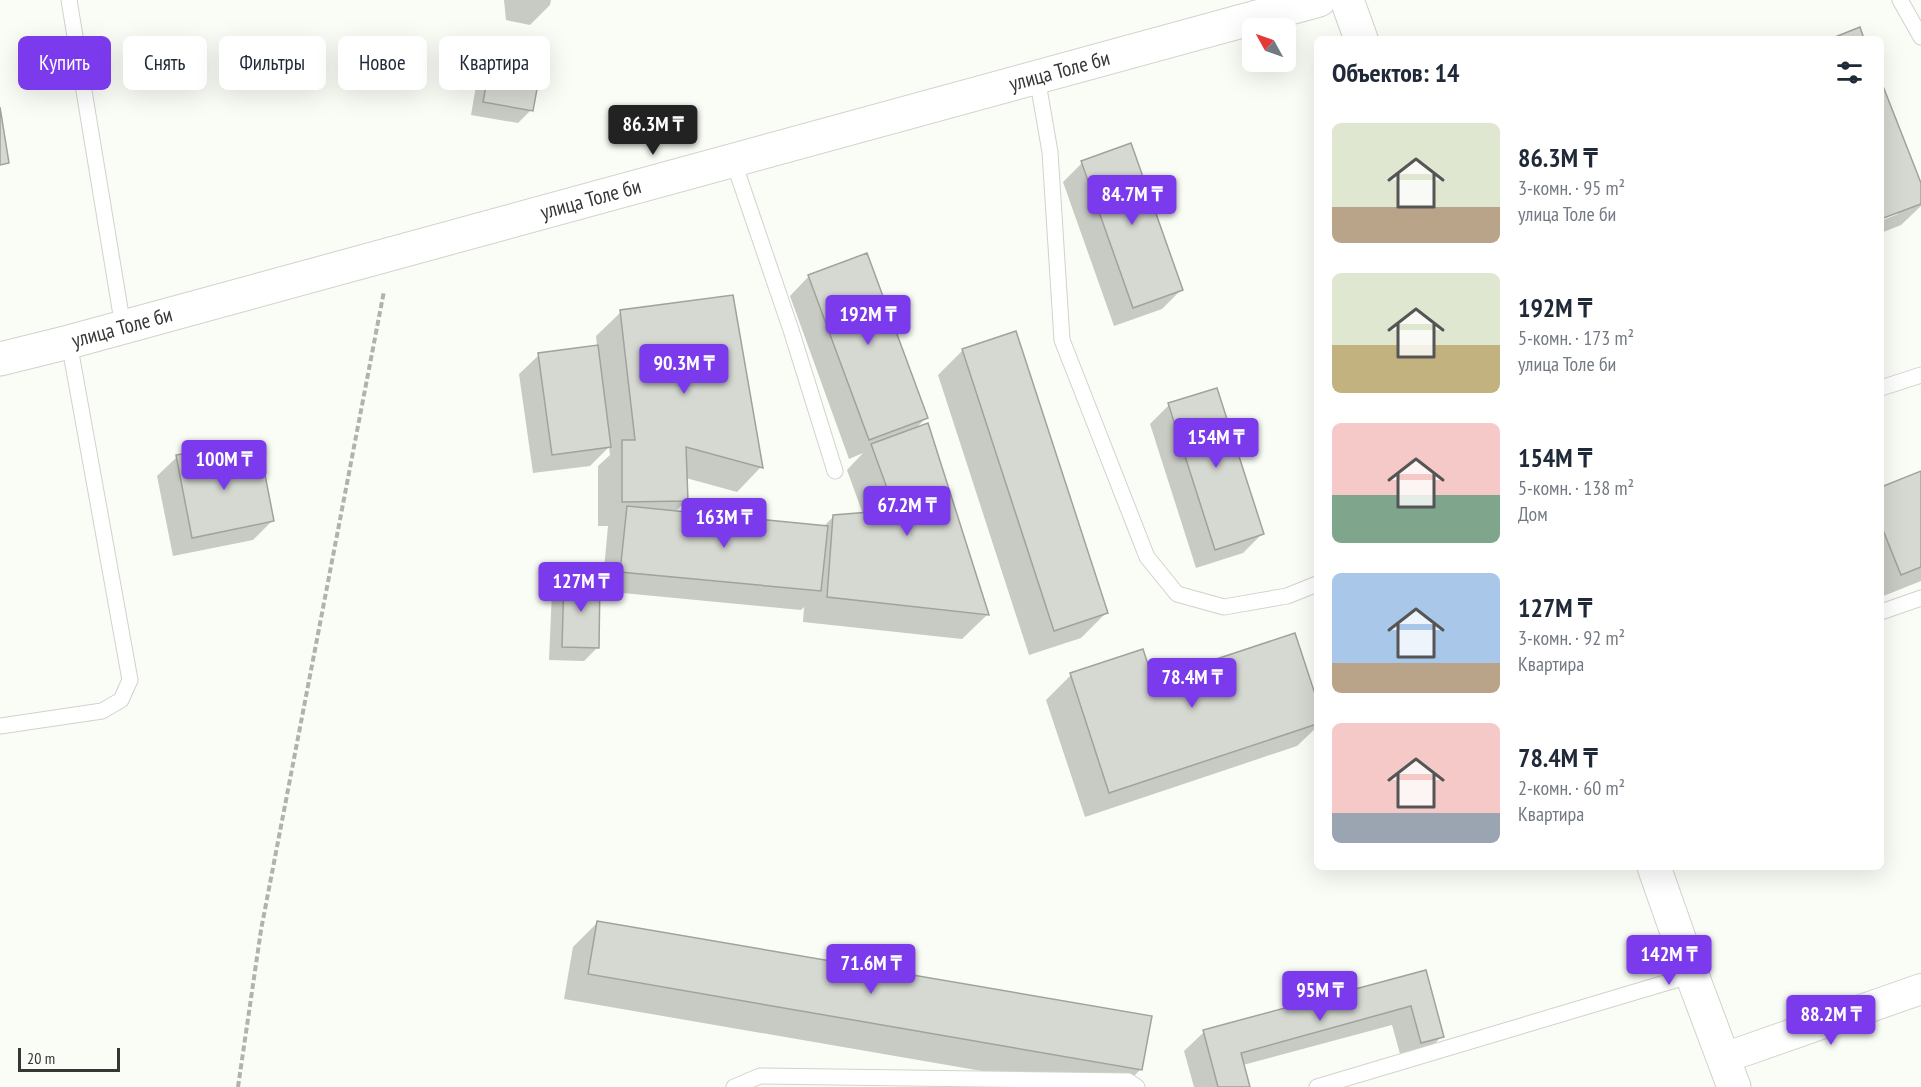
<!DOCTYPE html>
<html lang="ru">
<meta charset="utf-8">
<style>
body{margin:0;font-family:"PT Sans Narrow",sans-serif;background:#f2f2f3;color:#1f2937;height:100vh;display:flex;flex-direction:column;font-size:22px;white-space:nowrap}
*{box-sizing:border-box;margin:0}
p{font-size:20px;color:#747a83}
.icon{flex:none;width:33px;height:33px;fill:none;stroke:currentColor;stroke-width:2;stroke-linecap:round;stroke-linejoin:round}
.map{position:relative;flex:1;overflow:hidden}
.details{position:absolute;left:1314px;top:36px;width:570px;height:834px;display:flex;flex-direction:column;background:#fff;border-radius:9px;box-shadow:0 6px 24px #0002}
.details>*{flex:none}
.banner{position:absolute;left:18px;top:36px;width:570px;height:54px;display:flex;gap:12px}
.needle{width:39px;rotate:310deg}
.controls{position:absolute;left:1242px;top:18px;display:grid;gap:12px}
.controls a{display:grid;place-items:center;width:54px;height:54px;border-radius:9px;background:#fff;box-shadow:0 6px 24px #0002;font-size:30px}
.scale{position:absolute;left:18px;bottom:15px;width:102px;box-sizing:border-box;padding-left:6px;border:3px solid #363735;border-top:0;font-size:16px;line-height:21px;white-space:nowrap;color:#363735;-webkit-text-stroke:4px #fafdf6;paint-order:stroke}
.price{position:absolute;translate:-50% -51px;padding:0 14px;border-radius:6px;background:#7c3aed;color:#fff;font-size:20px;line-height:39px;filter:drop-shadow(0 2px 3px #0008)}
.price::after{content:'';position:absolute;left:50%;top:36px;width:18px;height:14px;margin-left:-9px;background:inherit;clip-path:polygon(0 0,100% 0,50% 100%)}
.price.current{background:#222;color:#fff}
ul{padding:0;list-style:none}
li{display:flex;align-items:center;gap:18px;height:150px;padding:0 18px}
li span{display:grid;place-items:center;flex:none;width:168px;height:120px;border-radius:9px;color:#555}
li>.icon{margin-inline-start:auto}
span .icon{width:72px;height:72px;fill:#fffc;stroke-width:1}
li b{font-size:26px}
h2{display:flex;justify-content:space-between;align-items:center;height:72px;padding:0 18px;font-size:26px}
.tag{padding:0 21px;border-radius:9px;background:#fff;box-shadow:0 6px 24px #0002;font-size:21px;line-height:54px}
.tag.current{background:#7c3aed;color:#fff}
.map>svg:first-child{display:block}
.shadow{fill:#0003}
.building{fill:#d6d9d2;stroke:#a0a39d;stroke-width:1.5}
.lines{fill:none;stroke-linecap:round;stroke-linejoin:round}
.service-casing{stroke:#d0d3cc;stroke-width:17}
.minor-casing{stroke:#d0d3cc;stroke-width:32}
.tertiary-casing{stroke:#d0d3cc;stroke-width:35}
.path{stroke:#b0b2ad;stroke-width:4;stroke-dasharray:6 3;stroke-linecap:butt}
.service{stroke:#fff;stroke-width:15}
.minor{stroke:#fff;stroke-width:30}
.tertiary{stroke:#fff;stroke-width:33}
.labels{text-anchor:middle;stroke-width:4.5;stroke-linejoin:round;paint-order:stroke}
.street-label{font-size:21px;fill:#363735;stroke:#fafdf6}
</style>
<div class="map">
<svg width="1921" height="1087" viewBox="0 0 1921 1087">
<rect width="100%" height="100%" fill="#fafdf6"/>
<g class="shadow">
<polygon points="504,0 551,0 550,5 530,25 506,20"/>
<polygon points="492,55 531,110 518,123 471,115 479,68"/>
<polygon points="1881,85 1921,187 1921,206 1901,225 1881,233 1881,221 1898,214 1898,211 1881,218"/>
<polygon points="1082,163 1182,289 1162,309 1114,326 1063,182"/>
<polygon points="809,276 926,418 915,429 987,615 962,639 803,622 804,607 801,610 602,591 608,526 598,526 598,466 610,455 609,447 590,466 533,473 519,374 539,355 597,347 596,336 621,312 761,467 737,492 686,478 686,501 675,512 823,527 833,517 863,514 847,470 863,453 849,459 790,296"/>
<polygon points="963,350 1106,613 1081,638 1029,655 938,375"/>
<polygon points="1169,405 1262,534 1243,553 1196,568 1150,424"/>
<polygon points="177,457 226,462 272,521 253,540 173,556 157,476"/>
<polygon points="1921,473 1921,581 1881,597 1881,489"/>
<polygon points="565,578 597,648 584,661 549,660 552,591"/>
<polygon points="1071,675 1153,682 1317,705 1317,727 1297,746 1085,817 1046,700"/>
<polygon points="598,922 1141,1069 1123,1087 1075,1087 564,999 573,947"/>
<polygon points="1425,971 1442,1036 1423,1056 1402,1061 1392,1025 1243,1065 1249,1087 1194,1087 1184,1051 1204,1032"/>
</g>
<g class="building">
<polygon points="1860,27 1864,39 1830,39"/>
<polygon points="492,53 542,62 533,111 483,102"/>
<polygon points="1881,81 1921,183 1921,204 1881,219"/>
<polygon points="0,107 9,163 0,165"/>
<polygon points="1131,143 1183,290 1133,308 1081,161"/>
<polygon points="867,253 928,418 869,440 808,275"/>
<polygon points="733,295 763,468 686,447 688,501 622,502 622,440 635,440 620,310"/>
<polygon points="1016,331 1108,613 1054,631 962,349"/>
<polygon points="598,345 611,447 552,455 538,353"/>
<polygon points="1217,388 1264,534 1215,550 1168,403"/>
<polygon points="928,423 989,615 827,597 833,515 895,510 871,444"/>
<polygon points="224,446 227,460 261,454 274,521 192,538 176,455"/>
<polygon points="1921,471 1921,567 1901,575 1881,525 1881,487"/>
<polygon points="627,506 828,526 821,591 620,572"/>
<polygon points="564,577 600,578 599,648 562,647"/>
<polygon points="1295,633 1317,700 1317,724 1109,793 1070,673 1143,649 1153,680"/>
<polygon points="597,921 1152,1016 1142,1070 588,974"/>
<polygon points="1426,970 1444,1037 1421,1043 1411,1006 1241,1053 1250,1087 1218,1087 1203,1030"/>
</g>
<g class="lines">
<g class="service-casing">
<g id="service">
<polyline points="69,0 123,327"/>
<polyline points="1900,0 1921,37"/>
<polyline points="1037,77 1050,152 1062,340 1147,557 1177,594 1224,607 1287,596 1317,584"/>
<polyline points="733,160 791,330 835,471"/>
<polyline points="1881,388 1921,375"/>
<polyline points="1881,612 1921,598"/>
<polyline points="0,726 102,711 121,700 130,680 69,342"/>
<polyline points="734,1087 760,1076 1128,1081 1137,1087"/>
<polyline points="1317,1087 1692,975"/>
</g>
</g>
<g class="minor-casing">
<polyline id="minor" points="1724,1058 1921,989"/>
</g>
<g class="tertiary-casing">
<g id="tertiary">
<polyline points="1347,0 1361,39"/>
<path id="s1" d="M0 359 69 342 1319 0"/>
<polyline points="1654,867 1692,975 1734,1087"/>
</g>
</g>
<polyline class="path" points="238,1087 261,930 384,291"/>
<use href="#service" class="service"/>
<use href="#minor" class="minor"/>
<use href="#tertiary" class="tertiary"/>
</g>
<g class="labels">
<g class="street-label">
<text dy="7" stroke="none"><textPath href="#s1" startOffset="1098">улица Толе би</textPath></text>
<text dy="7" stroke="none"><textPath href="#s1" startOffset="612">улица Толе би</textPath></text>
<text dy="7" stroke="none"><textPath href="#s1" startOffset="126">улица Толе би</textPath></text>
</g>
</g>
</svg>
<div class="controls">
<a><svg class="needle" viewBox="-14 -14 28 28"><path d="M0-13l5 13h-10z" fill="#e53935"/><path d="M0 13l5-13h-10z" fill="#747a83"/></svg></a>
</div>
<div class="scale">20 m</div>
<b class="price current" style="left:653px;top:156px">86.3M ₸</b>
<b class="price" style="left:1132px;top:226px">84.7M ₸</b>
<b class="price" style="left:868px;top:346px">192M ₸</b>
<b class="price" style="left:684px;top:395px">90.3M ₸</b>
<b class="price" style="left:1216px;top:469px">154M ₸</b>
<b class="price" style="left:224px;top:491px">100M ₸</b>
<b class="price" style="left:907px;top:537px">67.2M ₸</b>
<b class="price" style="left:724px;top:549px">163M ₸</b>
<b class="price" style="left:581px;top:613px">127M ₸</b>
<b class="price" style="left:1192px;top:709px">78.4M ₸</b>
<b class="price" style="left:1669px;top:986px">142M ₸</b>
<b class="price" style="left:871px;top:995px">71.6M ₸</b>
<b class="price" style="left:1320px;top:1022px">95M ₸</b>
<b class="price" style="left:1831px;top:1046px">88.2M ₸</b>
<div class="banner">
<a class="tag current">Купить</a>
<a class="tag">Снять</a>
<a class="tag">Фильтры</a>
<a class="tag">Новое</a>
<a class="tag">Квартира</a>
</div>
<section class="details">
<h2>Объектов: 14<svg class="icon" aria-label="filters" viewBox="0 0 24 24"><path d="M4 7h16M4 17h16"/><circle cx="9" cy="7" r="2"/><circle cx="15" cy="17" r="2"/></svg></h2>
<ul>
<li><span style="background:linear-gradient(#dfe7d0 70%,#b9a48a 0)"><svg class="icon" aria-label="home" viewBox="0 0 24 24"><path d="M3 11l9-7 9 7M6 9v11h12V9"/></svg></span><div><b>86.3M ₸</b><p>3-комн. · 95 m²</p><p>улица Толе би</p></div></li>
<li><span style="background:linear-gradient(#dfe7d0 60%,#c2b280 0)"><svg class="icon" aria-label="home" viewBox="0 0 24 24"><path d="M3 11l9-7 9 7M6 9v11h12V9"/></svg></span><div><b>192M ₸</b><p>5-комн. · 173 m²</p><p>улица Толе би</p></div></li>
<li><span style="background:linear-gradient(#f6c9c9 60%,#7fa58c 0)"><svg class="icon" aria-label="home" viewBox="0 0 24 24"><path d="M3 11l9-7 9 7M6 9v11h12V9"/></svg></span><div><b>154M ₸</b><p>5-комн. · 138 m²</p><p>Дом</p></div></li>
<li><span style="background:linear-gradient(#a9c7e8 75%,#b9a48a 0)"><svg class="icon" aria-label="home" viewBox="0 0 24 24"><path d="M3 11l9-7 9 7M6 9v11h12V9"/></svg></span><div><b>127M ₸</b><p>3-комн. · 92 m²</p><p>Квартира</p></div></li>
<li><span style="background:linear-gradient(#f6c9c9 75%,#9aa5b1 0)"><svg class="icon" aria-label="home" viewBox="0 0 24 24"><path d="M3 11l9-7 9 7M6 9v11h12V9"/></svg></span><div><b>78.4M ₸</b><p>2-комн. · 60 m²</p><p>Квартира</p></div></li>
</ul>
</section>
</div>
